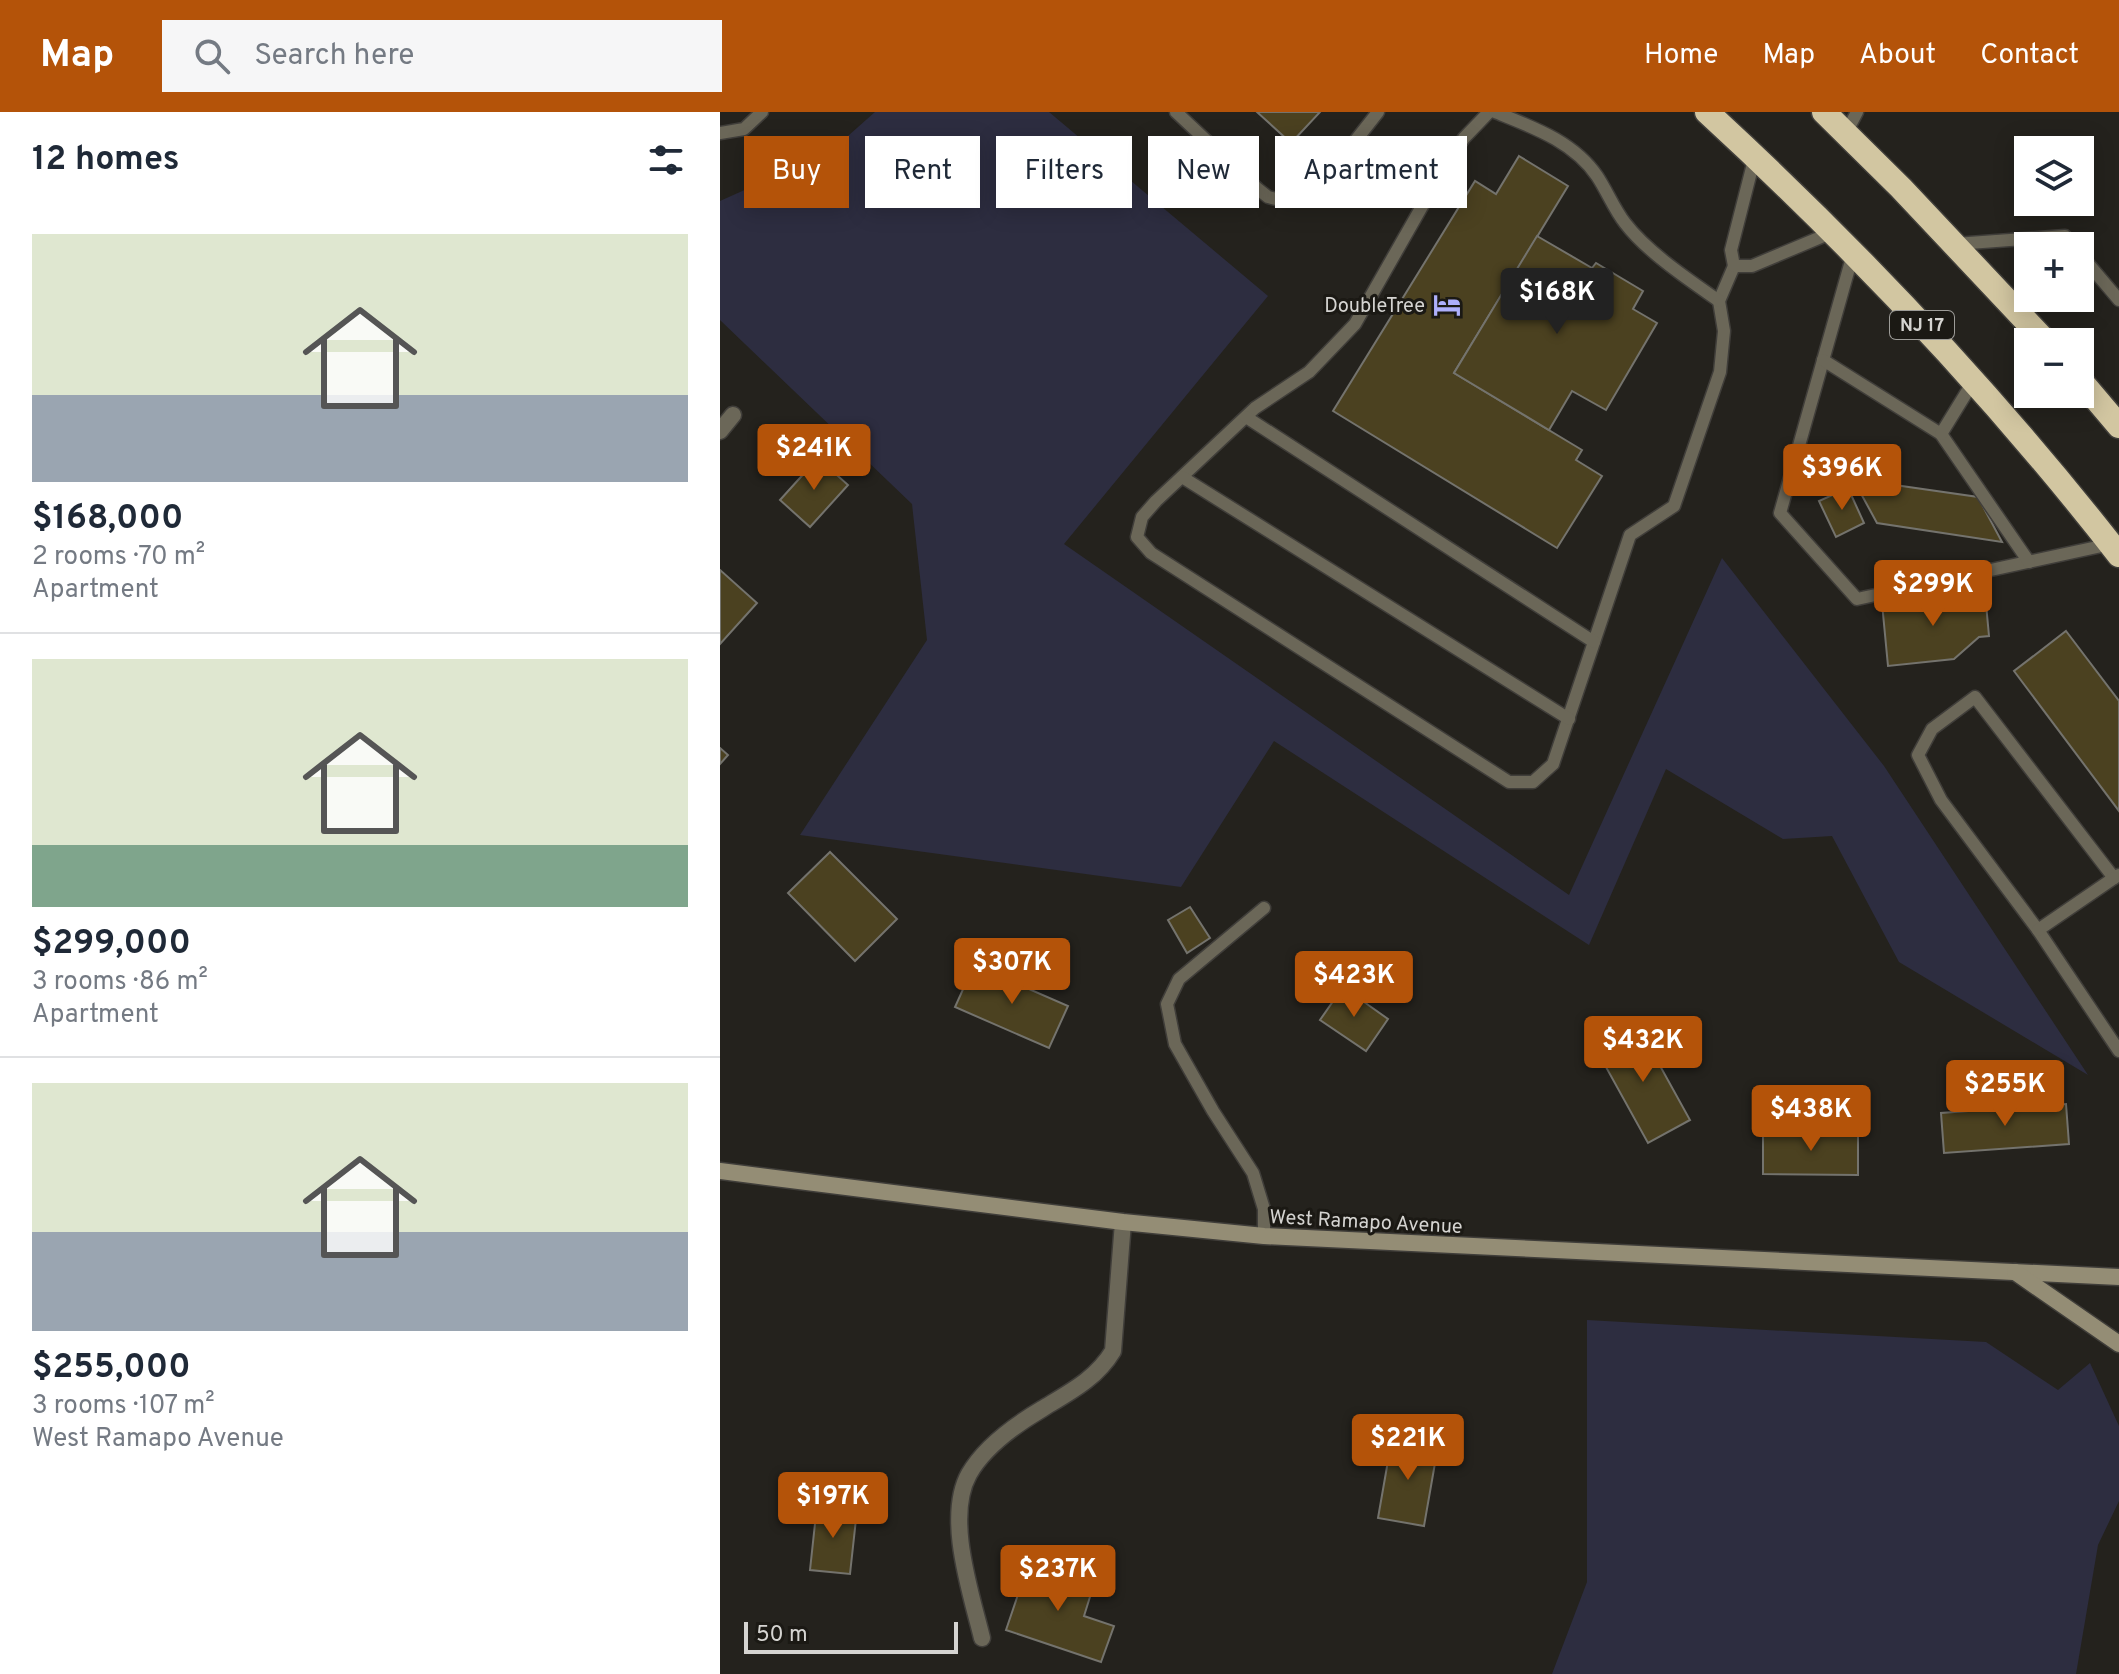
<!DOCTYPE html>
<meta charset="utf-8">
<style>
body{margin:0;font-family:Overpass,sans-serif;background:#f6f6f7;color:#1f2937;height:100vh;display:flex;flex-direction:column;font-size:30px;white-space:nowrap}
*{box-sizing:border-box;margin:0}
p{font-size:26px;color:#747a83}
.icon{flex:none;width:44px;height:44px;fill:none;stroke:currentColor;stroke-width:2;stroke-linecap:round;stroke-linejoin:round}
.map{position:relative;flex:1;overflow:hidden}
.sheet{display:flex;flex-direction:column;background:#fff;width:720px}
.sheet>*{flex:none}
.guide{position:absolute;left:24px;top:24px;width:760px;height:72px;display:flex;gap:16px}
.buttons{position:absolute;left:1294px;top:24px;display:grid;gap:16px}
.buttons a{display:grid;place-items:center;width:80px;height:80px;border-radius:0px;background:#fff;box-shadow:0 4px 20px #0003;font-size:40px}
.scale{position:absolute;left:24px;bottom:20px;width:214px;box-sizing:border-box;padding-left:8px;border:4px solid #d5d4d1;border-top:0;font-size:22px;line-height:28px;white-space:nowrap;color:#d5d4d1;-webkit-text-stroke:6px #1b1914;paint-order:stroke}
.price{position:absolute;translate:-50% -68px;padding:0 18px;border-radius:8px;background:#b45309;color:#fff;font-size:26px;line-height:52px;filter:drop-shadow(0 2px 4px #0008)}
.price::after{content:'';position:absolute;left:50%;top:48px;width:24px;height:18px;margin-left:-12px;background:inherit;clip-path:polygon(0 0,100% 0,50% 100%)}
.price.on{background:#222;color:#fff}
ul{padding:0;list-style:none}
li{display:grid;align-content:center;gap:16px;height:424px;padding:0 32px}
li+li{border-top:2px solid #e0e1e3}
li span{display:grid;place-items:center;height:248px;border-radius:0px;color:#555}
li>.icon{margin-inline-start:auto}
span .icon{width:144px;height:144px;fill:#fffc;stroke-width:1}
li b{font-size:34px}
h2{display:flex;justify-content:space-between;align-items:center;height:96px;padding:0 32px;font-size:34px}
.tag{padding:0 28px;border-radius:0px;background:#fff;box-shadow:0 4px 20px #0003;font-size:28px;line-height:72px}
.tag.on{background:#b45309;color:#fff}
header{display:flex;align-items:center;gap:48px;box-sizing:border-box;height:112px;padding:0 40px;background:#b45309;color:#fff}
header strong{font-size:38px}
nav{display:flex;gap:44px;margin-inline-start:auto;font-size:28px}
.search{width:560px;height:72px;background:#f6f6f7;display:flex;align-items:center;gap:20px;box-sizing:border-box;padding:0 28px;border-radius:0px;color:#747a83;font-size:30px}
main{display:flex;flex:1;min-height:0}
.map>svg:first-child{display:block}
.green{fill:#2d2d40}
.building{fill:#4b4120;stroke:#74736d;stroke-width:2}
.lines{fill:none;stroke-linecap:round;stroke-linejoin:round}
.lane-casing{stroke:#403e3a;stroke-width:15}
.street-casing{stroke:#403e3a;stroke-width:19}
.secondary-casing{stroke:#403e3a;stroke-width:19}
.highway-casing{stroke:#403e3a;stroke-width:27}
.lane{stroke:#6b6758;stroke-width:12}
.street{stroke:#6b6758;stroke-width:16}
.secondary{stroke:#948d75;stroke-width:16}
.highway{stroke:#d2c6a1;stroke-width:24}
.labels{text-anchor:middle;stroke-width:6;stroke-linejoin:round;paint-order:stroke}
.shield{fill:#1b1914;stroke:#9d9c98;stroke-width:2}
.shield-label{font-size:18px;font-weight:bold;fill:#d5d4d1}
.poi-label{font-size:20px;fill:#d5d4d1;stroke:#1b1914;text-anchor:end}
.street-label{font-size:20px;fill:#d5d4d1;stroke:#1b1914}
</style>
<header>
<strong>Map</strong>
<div class="search"><svg class="icon" aria-label="search" viewBox="0 0 24 24"><circle cx="10" cy="10" r="6"/><path d="M15 15l6 6"/></svg>Search here</div>
<nav><a>Home</a><a>Map</a><a>About</a><a>Contact</a></nav>
</header>
<main>
<section class="sheet">
<h2>12 homes<svg class="icon" aria-label="filters" viewBox="0 0 24 24"><path d="M4 7h16M4 17h16"/><circle cx="9" cy="7" r="2"/><circle cx="15" cy="17" r="2"/></svg></h2>
<ul>
<li><span style="background:linear-gradient(#dfe7d0 65%,#9aa5b1 0)"><svg class="icon" aria-label="home" viewBox="0 0 24 24"><path d="M3 11l9-7 9 7M6 9v11h12V9"/></svg></span><div><b>$168,000</b><p>2 rooms · 70 m²</p><p>Apartment</p></div></li>
<li><span style="background:linear-gradient(#dfe7d0 75%,#7fa58c 0)"><svg class="icon" aria-label="home" viewBox="0 0 24 24"><path d="M3 11l9-7 9 7M6 9v11h12V9"/></svg></span><div><b>$299,000</b><p>3 rooms · 86 m²</p><p>Apartment</p></div></li>
<li><span style="background:linear-gradient(#dfe7d0 60%,#9aa5b1 0)"><svg class="icon" aria-label="home" viewBox="0 0 24 24"><path d="M3 11l9-7 9 7M6 9v11h12V9"/></svg></span><div><b>$255,000</b><p>3 rooms · 107 m²</p><p>West Ramapo Avenue</p></div></li>
</ul>
</section>
<div class="map">
<svg width="1399" height="1562" viewBox="0 0 1399 1562">
<rect width="100%" height="100%" fill="#24221d"/>
<g class="green">
<polygon points="155,0 329,0 548,184 344,432 849,783 1002,446 1164,654 1368,963 1179,850 1112,724 1063,727 946,657 869,833 554,629 461,775 80,723 207,528 192,392 0,208 0,89 111,39"/>
<polygon points="867,1208 1266,1230 1338,1278 1370,1251 1399,1314 1399,1389 1378,1433 1356,1562 832,1562 867,1470"/>
</g>
<g class="building">
<polygon points="537,0 600,0 571,31"/>
<polygon points="799,44 848,74 734,261 862,338 856,348 882,364 837,436 613,299 755,69 776,82"/>
<polygon points="817,124 872,156 876,151 923,179 913,197 937,211 886,298 852,279 829,318 734,261"/>
<polygon points="98,346 128,373 90,415 60,388"/>
<polygon points="1133,367 1258,385 1282,430 1157,411"/>
<polygon points="1128,376 1144,411 1116,425 1099,389"/>
<polygon points="0,458 37,491 0,532"/>
<polygon points="1265,481 1269,524 1259,525 1234,547 1168,554 1162,491"/>
<polygon points="1346,519 1399,589 1399,699 1294,559"/>
<polygon points="0,636 8,643 0,652"/>
<polygon points="110,740 177,807 135,849 68,781"/>
<polygon points="470,795 490,826 467,841 448,808"/>
<polygon points="254,853 348,894 329,936 235,895"/>
<polygon points="623,875 668,907 646,939 600,908"/>
<polygon points="918,914 970,1008 928,1031 876,937"/>
<polygon points="1346,992 1349,1032 1224,1041 1221,1001"/>
<polygon points="1043,1019 1138,1019 1138,1063 1043,1062"/>
<polygon points="672,1326 718,1334 704,1414 658,1406"/>
<polygon points="97,1393 137,1398 130,1462 90,1458"/>
<polygon points="309,1450 374,1472 364,1504 394,1514 381,1550 286,1518"/>
</g>
<g class="lines">
<g class="lane-casing">
<g id="lane">
<polyline points="456,0 538,77 548,85 560,88 599,75 658,0"/>
<polyline points="769,0 744,26 725,54 635,212 589,260 535,296 436,389 422,405 417,425 431,441 789,670 813,670 833,652 910,423 954,394 1000,260 1004,219 999,189 1014,154"/>
<path d="M775 0C812 15 853 29 877 64 887 79 894 97 905 111 927 140 969 168 999 189"/>
<polyline points="0,21 24,17 42,0"/>
<polyline points="1126,21 1137,0"/>
<polyline points="1035,44 1011,138 1014,154 1032,154 1113,120"/>
<polyline points="1235,132 1345,124 1354,134"/>
<polyline points="1133,142 1060,401 1137,487 1391,432"/>
<polyline points="1360,142 1399,188"/>
<polyline points="1103,248 1221,322 1309,450"/>
<polyline points="526,305 874,530"/>
<polyline points="1221,322 1253,270"/>
<polyline points="462,365 849,607"/>
<polyline points="1399,763 1394,766 1255,585 1212,617 1198,643 1221,688 1318,818 1399,939"/>
<polyline points="1318,818 1394,766"/>
<polyline points="544,1124 544,1097 533,1061 493,999 455,932 447,892 459,867 544,796"/>
</g>
</g>
<g class="street-casing">
<g id="street">
<polyline points="0,319 13,303"/>
<path d="M262 1526C251 1481 225 1405 249 1362 265 1334 295 1313 322 1297 350 1280 376 1267 393 1239L403 1110"/>
</g>
</g>
<g class="secondary-casing">
<g id="secondary">
<polyline points="0,1059 403,1110 544,1124 1399,1165"/>
<polyline points="1295,1160 1399,1232"/>
</g>
</g>
<g class="highway-casing">
<g id="highway">
<path d="M987 0C1135 136 1275 284 1399 443"/>
<polyline points="1104,0 1181,76 1326,230"/>
<polyline points="1360,268 1399,314"/>
</g>
</g>
<use href="#lane" class="lane"/>
<use href="#street" class="street"/>
<use href="#secondary" class="secondary"/>
<use href="#highway" class="highway"/>
</g>
<defs>
<g id="hotel-bare" transform="scale(2.16)"><path d="M-6-4.5h1.5V1H6V5H4.5V3h-9V5H-6ZM-4 0a1.8 1.8 0 1 1 3.6 0ZM.5 0V-2.5h3Q6-2.5 6 0Z" fill="#adaffb" stroke="#1b1914" stroke-width="2.5" paint-order="stroke"/></g>
</defs>
<g fill-rule="evenodd">
<use href="#hotel-bare" x="727" y="193"/>
</g>
<g class="labels">
<rect class="shield" x="1170" y="199" width="64" height="28" rx="6"/>
<g class="shield-label">
<text x="1202" y="219">NJ 17</text>
</g>
<g class="poi-label">
<text x="705" y="200">DoubleTree</text>
</g>
<g class="street-label">
<text transform="translate(646 1109) rotate(3)" y="7">West Ramapo Avenue</text>
</g>
</g>
</svg>
<div class="buttons">
<a><svg class="icon" aria-label="layers" viewBox="0 0 24 24"><path d="M12 4l9 5-9 5-9-5zM3 14l9 5 9-5"/></svg></a>
<a>+</a>
<a>−</a>
</div>
<div class="scale">50 m</div>
<b class="price on" style="left:837px;top:224px">$168K</b>
<b class="price" style="left:94px;top:380px">$241K</b>
<b class="price" style="left:1122px;top:400px">$396K</b>
<b class="price" style="left:1213px;top:516px">$299K</b>
<b class="price" style="left:292px;top:894px">$307K</b>
<b class="price" style="left:634px;top:907px">$423K</b>
<b class="price" style="left:923px;top:972px">$432K</b>
<b class="price" style="left:1285px;top:1016px">$255K</b>
<b class="price" style="left:1091px;top:1041px">$438K</b>
<b class="price" style="left:688px;top:1370px">$221K</b>
<b class="price" style="left:113px;top:1428px">$197K</b>
<b class="price" style="left:338px;top:1501px">$237K</b>
<div class="guide">
<a class="tag on">Buy</a>
<a class="tag">Rent</a>
<a class="tag">Filters</a>
<a class="tag">New</a>
<a class="tag">Apartment</a>
</div>
</div>
</main>
